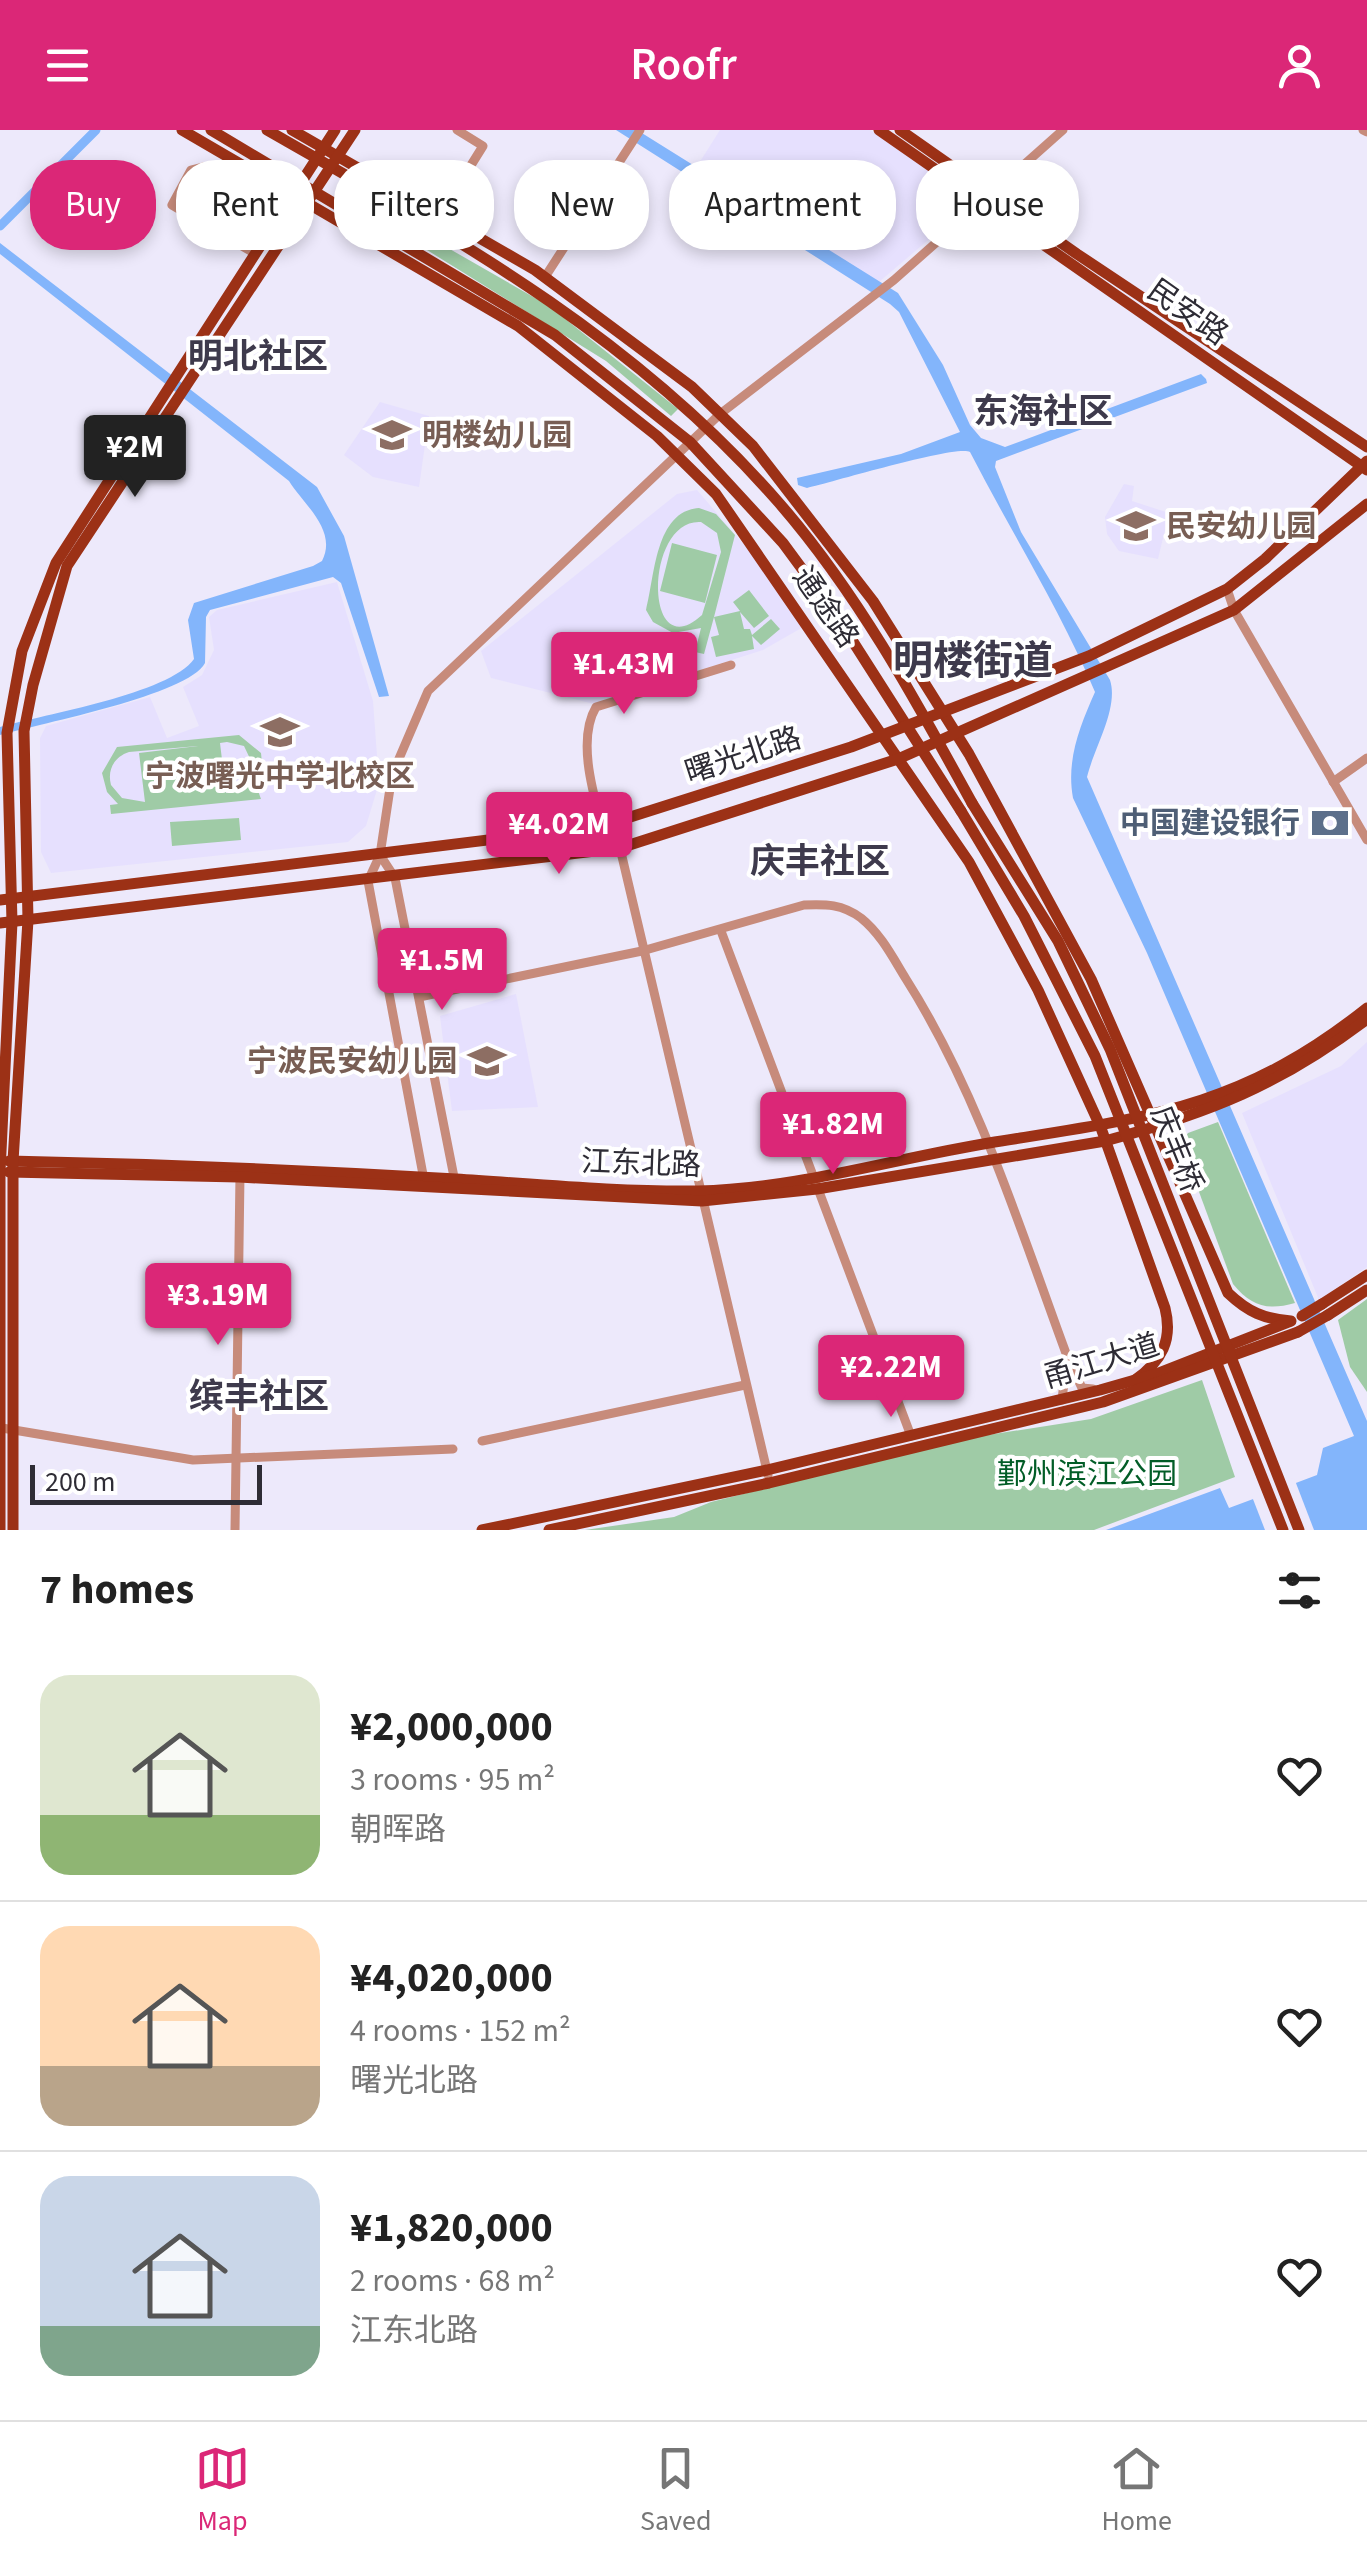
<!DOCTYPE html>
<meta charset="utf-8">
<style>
body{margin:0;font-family:"Source Sans 3","Noto Sans SC",sans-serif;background:#f2f2f2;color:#222;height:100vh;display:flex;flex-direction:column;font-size:38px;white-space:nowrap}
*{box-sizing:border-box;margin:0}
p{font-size:32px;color:#767676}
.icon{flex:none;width:55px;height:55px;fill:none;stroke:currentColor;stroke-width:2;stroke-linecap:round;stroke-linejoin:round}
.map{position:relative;height:1400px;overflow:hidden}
.sheet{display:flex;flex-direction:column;background:#fff;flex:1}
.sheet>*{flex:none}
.hud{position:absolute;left:30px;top:30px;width:1308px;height:90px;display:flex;gap:20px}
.scale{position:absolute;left:30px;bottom:25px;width:232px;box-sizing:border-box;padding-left:10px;border:5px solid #2e2c35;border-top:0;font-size:28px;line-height:35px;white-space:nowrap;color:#2e2c35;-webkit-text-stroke:8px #fff;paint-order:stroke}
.price{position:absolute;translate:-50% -85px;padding:0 22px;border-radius:10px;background:#db2777;color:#fff;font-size:32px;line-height:65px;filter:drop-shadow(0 2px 5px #0008)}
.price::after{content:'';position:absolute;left:50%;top:60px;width:30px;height:22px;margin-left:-15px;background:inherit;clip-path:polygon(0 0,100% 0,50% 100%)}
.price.active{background:#222;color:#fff}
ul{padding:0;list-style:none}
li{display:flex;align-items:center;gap:30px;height:250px;padding:0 40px}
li+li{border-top:2px solid #e0e0e0}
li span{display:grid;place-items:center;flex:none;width:280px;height:200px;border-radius:30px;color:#555}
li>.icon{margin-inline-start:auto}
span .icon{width:120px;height:120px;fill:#fffc;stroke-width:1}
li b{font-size:42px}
h2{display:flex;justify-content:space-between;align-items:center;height:120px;padding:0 40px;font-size:42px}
.pill{padding:0 35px;border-radius:40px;background:#fff;box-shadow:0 5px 15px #0003;font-size:35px;line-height:90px}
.pill.active{background:#db2777;color:#fff}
header{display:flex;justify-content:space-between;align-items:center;height:130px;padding:0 40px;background:#db2777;color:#fff;font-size:45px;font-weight:600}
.tabs{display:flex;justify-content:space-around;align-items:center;height:140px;border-top:2px solid #e0e0e0;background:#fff;font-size:28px;color:#767676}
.tabs a{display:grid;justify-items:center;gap:5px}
.tabs .active{color:#db2777}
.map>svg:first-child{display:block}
.built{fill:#e6e0fe}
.green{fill:#9fcba6;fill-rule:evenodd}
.water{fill:#83b5fb}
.pier{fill:#ede9fb}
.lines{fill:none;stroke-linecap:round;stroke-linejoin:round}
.canal{stroke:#83b5fb;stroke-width:9}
.minor{stroke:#c78b7b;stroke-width:9}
.major{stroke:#9c3116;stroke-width:11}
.major-bridge{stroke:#9c3116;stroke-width:11}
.labels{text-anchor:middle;stroke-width:8;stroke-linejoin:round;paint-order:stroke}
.street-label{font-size:30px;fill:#2e2c35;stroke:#fff}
.education-label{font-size:30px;font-weight:bold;fill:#785e54;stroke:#fff;text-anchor:start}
.service-label{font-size:30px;font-weight:bold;fill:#4e5e75;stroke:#fff;text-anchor:end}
.park-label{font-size:30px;fill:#025d27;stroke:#fff}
.quarter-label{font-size:35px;font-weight:bold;fill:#3e3a4c;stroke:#fff}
.district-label{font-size:40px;font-weight:bold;fill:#3e3a4c;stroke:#fff}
</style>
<header><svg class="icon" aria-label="menu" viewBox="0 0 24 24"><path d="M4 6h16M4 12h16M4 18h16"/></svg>Roofr<svg class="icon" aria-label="person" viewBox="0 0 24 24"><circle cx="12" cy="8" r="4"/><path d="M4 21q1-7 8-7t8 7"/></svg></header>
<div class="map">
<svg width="1367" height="1400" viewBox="0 0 1367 1400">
<rect width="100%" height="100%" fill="#ede9fb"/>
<g class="built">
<polygon points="720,0 870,0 975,70 879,152 696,38"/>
<polygon points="380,272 429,286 419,357 373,347 344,325"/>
<polygon points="1124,354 1134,356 1132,371 1169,383 1158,429 1119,421 1107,404 1105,387"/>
<polygon points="697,360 757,430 805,496 763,520 594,574 491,548 481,521 677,364"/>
<polygon points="337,452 373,571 379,653 366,696 348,712 51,743 41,722 40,608 46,596 150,567 167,608 199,596 183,557 202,545 214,520 209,487 217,480"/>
<polygon points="516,864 538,977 452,981 440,886"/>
<polygon points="1367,912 1367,1137 1319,1170 1242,983 1341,936"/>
</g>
<g class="green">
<polygon points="361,68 549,176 678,279 671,286 606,231 356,76"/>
<path d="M699 378 716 384 735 405 714 487 740 481 733 472 749 460 769 486 754 498 740 482 744 499H750L752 505 771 489 780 499 761 515 752 506 754 519 716 527 711 507 719 505 714 487 704 524 695 522 701 498 673 503 653 492 646 480C655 446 655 381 699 378ZM701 392 717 403 721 422 702 485C643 539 644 388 701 392Z"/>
<polygon points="672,413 717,425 705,473 660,461"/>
<path d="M239 605 261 623 263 643 257 658 261 669 111 684 110 675 118 674 107 662 102 643 117 617ZM227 612 244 616 254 637 246 655 226 663 220 613ZM198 616 139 623 145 672 122 668 111 655C107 640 114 627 129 622Z"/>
<polygon points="239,688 241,710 172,716 170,692"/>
<path d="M1218 992 1295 1173C1267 1181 1251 1176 1233 1154L1181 1013 1188 1003Z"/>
<polygon points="1367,1169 1367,1262 1350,1237 1338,1190"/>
<polygon points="1202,1250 1235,1347 1094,1400 585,1400 674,1387 711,1372 962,1309 1091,1289"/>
</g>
<g class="water">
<path d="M616 0H637L898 163 943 235 970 295 981 308 1005 317 1201 244 1206 249 1207 253 996 331 995 337 1021 402 1110 550C1119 578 1094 618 1087 647L1367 1291V1400H1106L1220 1358 1229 1378 1317 1345 1323 1318 1354 1306 1147 823 1073 668C1066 630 1080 596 1095 562 1060 479 1011 402 970 322 955 315 834 352 807 358L798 355 797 348 901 324 960 302 899 182 890 174Z"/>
<path d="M0 113 317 357 344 406 389 566 379 567 341 453 333 447 210 480 206 487 205 533C188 565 42 593 0 605V597C45 584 169 564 194 529L188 490 194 473 313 436 322 431C338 400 303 374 289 351L0 124Z"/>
</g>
<polygon class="pier" points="1294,1348 1314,1400 1265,1400 1251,1364"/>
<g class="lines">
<polyline class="canal" points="0,96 96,0"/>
<g class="minor">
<polyline points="1363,0 1367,2"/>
<polyline points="440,85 483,16 457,0"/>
<polyline points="237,113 259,71 203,37 191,40 172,75 254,123"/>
<polyline points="545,147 640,0"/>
<polyline points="1227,459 1234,480 1367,710"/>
<polyline points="1333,652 1367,628"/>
<path d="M602 696C593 663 577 609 596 577L731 535"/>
<polyline points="620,718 768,1345"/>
<polyline points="380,725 395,748 455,1052"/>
<polyline points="721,801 911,1306"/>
<path d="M419 867 642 821 804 775C826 774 842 774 861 788 881 804 893 828 906 849 979 964 1020 1099 1067 1226"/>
<polyline points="424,1050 368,751 380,725 392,645 428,561 720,284 894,150 1063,0"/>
<polyline points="1062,1270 1067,1226 1082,1258 1093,1259"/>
<polyline points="2,1298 193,1330 453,1319"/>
<polyline points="482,1311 745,1255"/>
<polyline points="235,1400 240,1045"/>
</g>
<g class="major">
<path d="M182 0 518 196 657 306 716 364 969 732 1038 860 1101 998 1165 1178C1173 1210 1162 1231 1135 1250"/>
<polyline points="211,0 555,205 690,312 783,413 836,485 961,681"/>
<path d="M267 0C456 108 635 207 780 374 858 464 915 569 972 673"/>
<path d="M292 0 535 140 692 257 753 316 873 471 969 624 1091 849 1228 1163C1248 1182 1264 1189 1291 1191"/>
<polyline points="879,0 1367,340"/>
<polyline points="900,0 1077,124 1367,317"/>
<polyline points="0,770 602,696 851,617 1089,526 1227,459 1265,429 1367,331"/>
<polyline points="0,793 620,718 898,629 1234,480 1367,374"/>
<path d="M9 1031C158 1034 307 1040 456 1049 536 1054 617 1062 698 1061 796 1059 892 1029 989 1013 1144 988 1239 980 1367 878"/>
<path d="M9 1042 239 1047 702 1071 817 1059 1105 1011C1209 983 1280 955 1367 889"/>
<polyline points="1322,1174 1367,1145"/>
<polyline points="1328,1185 1367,1160"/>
<polyline points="0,1400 0,1042 12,792 7,603 22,521 56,433 335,0"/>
<polyline points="13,1400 13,1031 28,790 24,601 33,555 67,436 355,0"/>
<polyline points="482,1400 767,1340 1100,1260 1156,1244 1289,1192"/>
<polyline points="549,1400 769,1353 1103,1272 1298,1202"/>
</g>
<g class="major-bridge">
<polyline points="972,673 1058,811 1110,919 1299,1400"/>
<polyline points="961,681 1024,786 1095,926 1283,1400"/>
<polyline points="1302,1186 1322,1174"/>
<polyline points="1298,1202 1328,1185"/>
</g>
</g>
<defs>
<g id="school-bare" transform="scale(3)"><path d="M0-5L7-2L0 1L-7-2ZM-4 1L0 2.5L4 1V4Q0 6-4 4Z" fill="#8d6e63" stroke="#fff" stroke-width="2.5" paint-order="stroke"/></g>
<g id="bank-bare" transform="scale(3)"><path d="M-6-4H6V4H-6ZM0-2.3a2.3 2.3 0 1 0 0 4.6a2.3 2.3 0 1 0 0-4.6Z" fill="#5c6f8a" stroke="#fff" stroke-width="2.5" paint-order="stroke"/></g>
</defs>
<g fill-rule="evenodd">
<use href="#school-bare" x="392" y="305"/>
<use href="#school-bare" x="1136" y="396"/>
<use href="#school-bare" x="280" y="602"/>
<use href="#bank-bare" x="1330" y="693"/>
<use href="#school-bare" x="487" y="931"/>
</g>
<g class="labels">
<g class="street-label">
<text transform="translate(1188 182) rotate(35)" y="10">民安路</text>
<text transform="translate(826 477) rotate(55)" y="10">通途路</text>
<text transform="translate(743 625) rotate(-18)" y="10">曙光北路</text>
<text transform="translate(1177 1019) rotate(68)" y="10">庆丰桥</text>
<text transform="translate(641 1033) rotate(2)" y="10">江东北路</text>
<text transform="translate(1101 1231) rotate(-17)" y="10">甬江大道</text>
</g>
<g class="education-label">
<text x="422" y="315">明楼幼儿园</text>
<text x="1166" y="406">民安幼儿园</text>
<text x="280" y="656" text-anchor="middle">宁波曙光中学北校区</text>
<text x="457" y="941" text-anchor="end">宁波民安幼儿园</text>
</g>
<g class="service-label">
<text x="1300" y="703">中国建设银行</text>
</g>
<g class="park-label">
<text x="1087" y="1354">鄞州滨江公园</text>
</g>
<g class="quarter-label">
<text x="258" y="238">明北社区</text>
<text x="1043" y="293">东海社区</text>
<text x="820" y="743">庆丰社区</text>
<text x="259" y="1278">缤丰社区</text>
</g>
<g class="district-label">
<text x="973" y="544">明楼街道</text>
</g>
</g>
</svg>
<div class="scale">200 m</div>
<b class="price active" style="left:135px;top:370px">¥2M</b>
<b class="price" style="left:624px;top:587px">¥1.43M</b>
<b class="price" style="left:559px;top:747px">¥4.02M</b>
<b class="price" style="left:442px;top:883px">¥1.5M</b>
<b class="price" style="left:833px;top:1047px">¥1.82M</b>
<b class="price" style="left:218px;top:1218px">¥3.19M</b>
<b class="price" style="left:891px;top:1290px">¥2.22M</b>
<div class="hud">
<a class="pill active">Buy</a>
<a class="pill">Rent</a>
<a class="pill">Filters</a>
<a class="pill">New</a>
<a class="pill">Apartment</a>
<a class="pill">House</a>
</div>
</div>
<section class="sheet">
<h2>7 homes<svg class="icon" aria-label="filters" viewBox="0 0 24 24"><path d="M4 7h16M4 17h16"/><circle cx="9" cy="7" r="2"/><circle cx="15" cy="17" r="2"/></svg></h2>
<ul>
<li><span style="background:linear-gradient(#dfe7d0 70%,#8fb573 0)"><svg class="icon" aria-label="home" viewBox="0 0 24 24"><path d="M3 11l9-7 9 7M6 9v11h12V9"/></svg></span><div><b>¥2,000,000</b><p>3 rooms · 95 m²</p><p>朝晖路</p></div><svg class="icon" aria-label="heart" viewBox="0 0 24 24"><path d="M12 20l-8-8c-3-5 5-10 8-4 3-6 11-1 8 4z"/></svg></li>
<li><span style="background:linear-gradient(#ffd9b3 70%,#b9a48a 0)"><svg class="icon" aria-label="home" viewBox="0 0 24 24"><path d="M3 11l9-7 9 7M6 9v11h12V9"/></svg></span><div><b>¥4,020,000</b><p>4 rooms · 152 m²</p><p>曙光北路</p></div><svg class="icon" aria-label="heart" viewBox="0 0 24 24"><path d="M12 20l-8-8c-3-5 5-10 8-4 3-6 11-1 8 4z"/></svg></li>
<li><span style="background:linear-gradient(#c9d6e8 75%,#7fa58c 0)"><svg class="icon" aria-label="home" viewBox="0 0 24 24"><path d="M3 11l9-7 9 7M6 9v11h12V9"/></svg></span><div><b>¥1,820,000</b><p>2 rooms · 68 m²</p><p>江东北路</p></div><svg class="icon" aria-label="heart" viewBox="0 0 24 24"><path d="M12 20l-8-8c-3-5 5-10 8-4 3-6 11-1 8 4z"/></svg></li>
</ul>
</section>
<nav class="tabs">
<a class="active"><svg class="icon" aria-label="map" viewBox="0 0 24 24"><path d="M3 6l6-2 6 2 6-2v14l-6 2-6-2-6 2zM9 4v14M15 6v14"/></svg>Map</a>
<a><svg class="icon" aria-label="saved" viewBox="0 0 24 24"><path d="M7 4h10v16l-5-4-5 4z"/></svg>Saved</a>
<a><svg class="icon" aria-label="home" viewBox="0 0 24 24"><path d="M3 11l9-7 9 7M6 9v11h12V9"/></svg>Home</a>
</nav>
